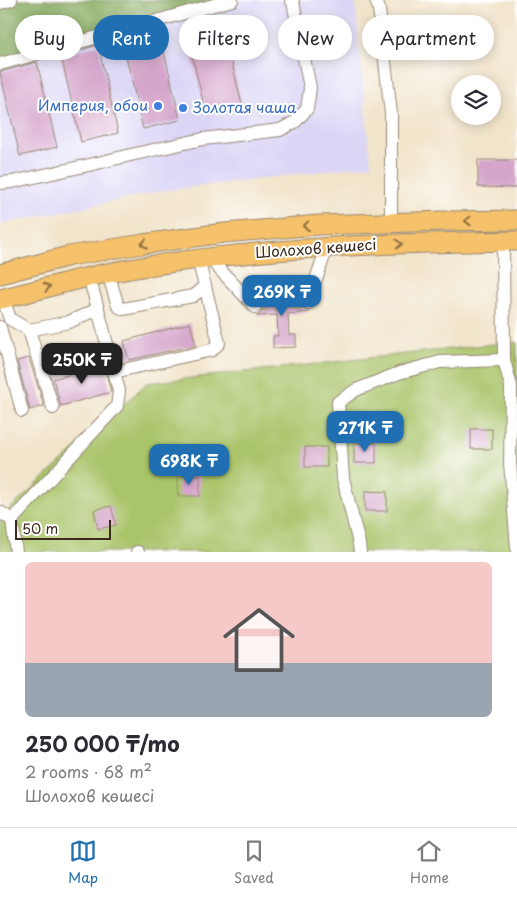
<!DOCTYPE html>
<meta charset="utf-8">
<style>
body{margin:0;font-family:"Playpen Sans",sans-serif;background:#f7f7f7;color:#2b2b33;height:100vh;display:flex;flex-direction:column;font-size:19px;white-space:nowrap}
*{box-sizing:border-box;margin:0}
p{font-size:16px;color:#7c7c81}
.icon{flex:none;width:28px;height:28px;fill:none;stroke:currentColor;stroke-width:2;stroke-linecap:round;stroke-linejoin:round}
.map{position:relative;height:552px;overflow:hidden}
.details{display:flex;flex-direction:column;background:#fff;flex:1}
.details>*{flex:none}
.top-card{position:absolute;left:15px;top:15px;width:488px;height:45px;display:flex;gap:10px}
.buttons{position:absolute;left:451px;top:75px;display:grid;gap:10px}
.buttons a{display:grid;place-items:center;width:50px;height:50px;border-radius:50%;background:#fff;box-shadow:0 2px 12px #0003;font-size:25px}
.scale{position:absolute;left:15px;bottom:12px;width:96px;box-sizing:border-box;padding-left:5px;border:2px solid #3b2a1e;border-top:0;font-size:14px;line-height:18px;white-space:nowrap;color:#3b2a1e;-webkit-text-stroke:4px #fff;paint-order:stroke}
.price{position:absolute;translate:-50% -42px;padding:0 11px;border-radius:10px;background:#1f6fb2;color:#fff;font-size:16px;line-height:32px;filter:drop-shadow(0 1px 2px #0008)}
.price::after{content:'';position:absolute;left:50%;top:30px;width:15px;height:11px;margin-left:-8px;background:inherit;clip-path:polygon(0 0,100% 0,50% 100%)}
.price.on{background:#222;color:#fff}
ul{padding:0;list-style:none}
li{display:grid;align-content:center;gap:10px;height:265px;padding:0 25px}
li+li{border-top:1px solid #e1e1e2}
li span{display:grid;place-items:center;height:155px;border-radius:8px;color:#555}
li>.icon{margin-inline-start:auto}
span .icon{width:90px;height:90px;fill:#fffc;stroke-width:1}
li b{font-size:21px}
.pill{padding:0 18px;border-radius:22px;background:#fff;box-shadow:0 2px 12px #0003;font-size:18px;line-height:45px}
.pill.on{background:#1f6fb2;color:#fff}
.menu{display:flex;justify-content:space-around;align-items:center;height:70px;border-top:1px solid #e1e1e2;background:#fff;font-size:14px;color:#7c7c81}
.menu a{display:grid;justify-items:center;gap:2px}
.menu .on{color:#1f6fb2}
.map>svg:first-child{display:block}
.built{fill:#dcd6f6}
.green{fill:#aac46a;stroke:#727744}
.forest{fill:#87aa5e;stroke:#616a3e}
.building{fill:#d5a5cb}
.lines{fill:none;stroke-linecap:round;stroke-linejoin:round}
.minor-tunnel{stroke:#cdbfa8;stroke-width:12;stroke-dasharray:12 6;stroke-linecap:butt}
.minor-casing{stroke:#968774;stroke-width:14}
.highway-casing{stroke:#968774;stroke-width:21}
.minor{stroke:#fff;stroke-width:12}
.highway{stroke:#f5c16b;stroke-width:19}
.oneway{stroke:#8f6e41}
.shop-dot{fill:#3f7fe0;stroke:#fff;stroke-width:2}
.labels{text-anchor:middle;stroke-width:4;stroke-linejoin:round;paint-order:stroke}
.shop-label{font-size:15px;fill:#366cbe;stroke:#fff;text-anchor:end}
.street-label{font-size:15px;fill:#3b2a1e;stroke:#fff}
</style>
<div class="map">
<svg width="517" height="552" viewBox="0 0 517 552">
<rect width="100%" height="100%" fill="#fff"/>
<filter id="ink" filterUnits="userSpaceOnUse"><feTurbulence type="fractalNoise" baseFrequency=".02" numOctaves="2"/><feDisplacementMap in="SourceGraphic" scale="10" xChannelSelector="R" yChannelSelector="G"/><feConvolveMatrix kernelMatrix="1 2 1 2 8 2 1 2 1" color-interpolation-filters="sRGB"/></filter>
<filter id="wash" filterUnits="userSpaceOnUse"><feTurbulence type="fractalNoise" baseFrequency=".0096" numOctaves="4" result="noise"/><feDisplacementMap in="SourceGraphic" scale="20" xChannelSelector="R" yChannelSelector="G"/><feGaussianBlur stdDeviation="1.12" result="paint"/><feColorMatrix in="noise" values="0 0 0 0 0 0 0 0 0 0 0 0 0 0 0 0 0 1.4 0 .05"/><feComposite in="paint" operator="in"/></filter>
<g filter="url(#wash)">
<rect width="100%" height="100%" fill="#f1e4ca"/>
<polygon class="built" points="149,0 355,0 371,165 168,190 0,224 0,51"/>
<polygon class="green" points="517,342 517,552 0,552 0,521 4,519 8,511 147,383 485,345"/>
<polygon class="forest" points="0,0 233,0 0,66"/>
<g id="blocks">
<g class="building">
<polygon points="221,17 242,105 206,114 185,26"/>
<polygon points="159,29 180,120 143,129 122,39"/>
<polygon points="98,45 118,133 81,142 61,56"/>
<polygon points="37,62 57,147 20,156 0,72"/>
<polygon points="478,160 517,160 517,188 478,187"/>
<polygon points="302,295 300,305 302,309 309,311 309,312 288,314 289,335 296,335 296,347 273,348 273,336 278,336 277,315 256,316 261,313 263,309 263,305 258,298"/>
<polygon points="190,323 196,345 129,360 124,341"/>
<polygon points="29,358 44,406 30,410 17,361"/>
<polygon points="104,365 111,392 61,406 53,379"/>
<rect x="471" y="429" width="21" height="20"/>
<rect x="354" y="443" width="22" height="20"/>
<rect x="305" y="447" width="22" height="20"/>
<rect x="178" y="476" width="22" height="20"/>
<polygon points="365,491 387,492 387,511 365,511"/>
<polygon points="111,506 116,525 98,529 94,510"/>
</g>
</g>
</g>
<g filter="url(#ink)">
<use href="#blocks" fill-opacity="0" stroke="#968774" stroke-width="1"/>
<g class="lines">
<polyline class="minor-tunnel" points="255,307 308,303"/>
<g class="minor-casing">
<g id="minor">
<polyline points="376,0 379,9 391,114 391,223"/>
<polyline points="0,3 11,0"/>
<polyline points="0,64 232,0"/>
<polyline points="0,183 12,182 89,165 135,154 203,139 280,130 295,122 307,109 310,88 293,2 291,0"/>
<polyline points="503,241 504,360 511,386 510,463 517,548"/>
<polyline points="209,258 255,307"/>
<polyline points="108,273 118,306 123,309 193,296 205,286 198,259"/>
<polyline points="3,298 10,319 29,330 69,322 98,309"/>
<polyline points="308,303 327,247"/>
<polyline points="0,327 22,411"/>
<polyline points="29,330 53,408"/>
<polyline points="114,372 212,350 219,343 205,286"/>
<polyline points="0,512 12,520 16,552"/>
<polyline points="12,520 117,406 119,391 98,309 89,277"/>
<polyline points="137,552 138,552"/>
<polyline points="360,552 359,544 343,478 338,402 356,390 399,373 440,362 504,360"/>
</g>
</g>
<g class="highway-casing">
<g id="highway">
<polyline points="0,274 69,256 143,244 224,233 319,225 444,221 517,220"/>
<path d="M0 299C36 291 71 280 107 273 242 248 380 243 517 241"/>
</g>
</g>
<use href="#minor" class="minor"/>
<use href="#highway" class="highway"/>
</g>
<defs><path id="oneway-chevron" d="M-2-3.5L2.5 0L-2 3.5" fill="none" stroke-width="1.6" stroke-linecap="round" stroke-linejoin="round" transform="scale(1.25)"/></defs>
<g class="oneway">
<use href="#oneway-chevron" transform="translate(468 221) rotate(179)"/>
<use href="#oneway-chevron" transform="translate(306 226) rotate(175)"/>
<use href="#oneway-chevron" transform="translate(144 244) rotate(172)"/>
<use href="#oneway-chevron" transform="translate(399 244) rotate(-3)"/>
<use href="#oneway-chevron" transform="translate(47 287) rotate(-14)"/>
</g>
</g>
<g class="shop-dot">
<circle cx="158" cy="106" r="5"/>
<circle cx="183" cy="108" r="5"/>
</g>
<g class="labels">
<g class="shop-label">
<text x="148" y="111">Империя, обои</text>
<text x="193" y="113" text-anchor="start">Золотая чаша</text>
</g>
<g class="street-label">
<text transform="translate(316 249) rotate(-4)" y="5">Шолохов көшесі</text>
</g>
</g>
</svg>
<div class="buttons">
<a><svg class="icon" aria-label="layers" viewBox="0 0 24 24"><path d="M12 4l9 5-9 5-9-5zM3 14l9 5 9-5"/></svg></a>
</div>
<div class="scale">50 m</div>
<b class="price" style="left:282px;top:317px">269K ₸</b>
<b class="price on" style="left:82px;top:385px">250K ₸</b>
<b class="price" style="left:365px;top:453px">271K ₸</b>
<b class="price" style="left:189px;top:486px">698K ₸</b>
<div class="top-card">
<a class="pill">Buy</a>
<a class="pill on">Rent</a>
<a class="pill">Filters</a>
<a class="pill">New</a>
<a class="pill">Apartment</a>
</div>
</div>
<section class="details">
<ul>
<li><span style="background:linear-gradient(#f6c9c9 65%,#9aa5b1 0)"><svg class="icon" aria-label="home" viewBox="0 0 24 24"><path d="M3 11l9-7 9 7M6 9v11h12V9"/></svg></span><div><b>250 000 ₸/mo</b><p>2 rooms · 68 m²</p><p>Шолохов көшесі</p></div></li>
</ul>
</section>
<nav class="menu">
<a class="on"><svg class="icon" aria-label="map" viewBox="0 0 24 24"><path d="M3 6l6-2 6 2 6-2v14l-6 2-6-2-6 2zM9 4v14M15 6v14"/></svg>Map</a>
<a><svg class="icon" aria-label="saved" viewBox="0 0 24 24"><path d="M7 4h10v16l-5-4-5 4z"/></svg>Saved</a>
<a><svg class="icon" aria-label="home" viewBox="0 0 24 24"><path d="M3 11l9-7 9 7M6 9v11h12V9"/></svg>Home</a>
</nav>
